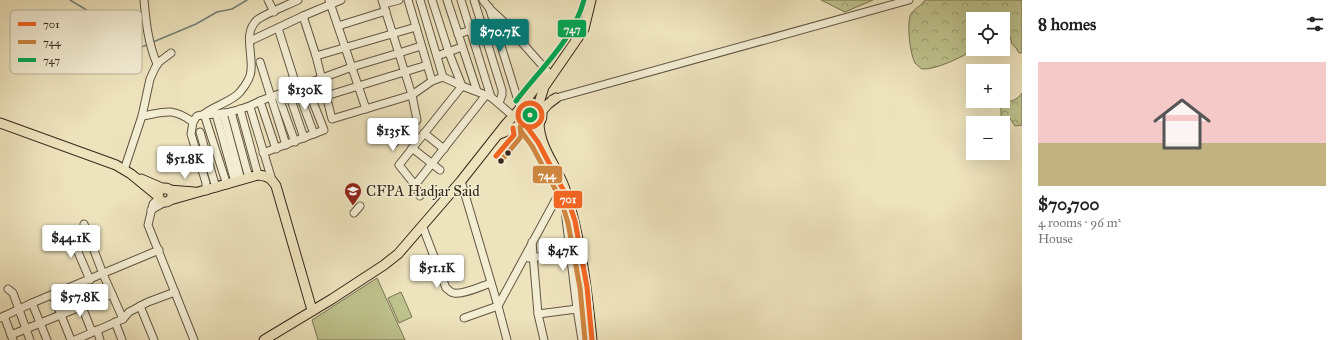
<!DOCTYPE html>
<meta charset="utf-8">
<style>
body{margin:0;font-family:"IM FELL Great Primer",serif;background:#f2f2f2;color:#222;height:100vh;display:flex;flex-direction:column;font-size:15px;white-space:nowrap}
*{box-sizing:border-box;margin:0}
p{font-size:13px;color:#767676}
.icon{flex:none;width:22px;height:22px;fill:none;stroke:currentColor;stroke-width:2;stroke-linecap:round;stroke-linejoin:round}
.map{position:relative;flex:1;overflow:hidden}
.details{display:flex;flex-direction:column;background:#fff;width:320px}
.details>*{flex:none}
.fabs{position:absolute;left:966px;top:12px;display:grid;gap:8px}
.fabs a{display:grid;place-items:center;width:44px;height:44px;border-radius:0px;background:#fff;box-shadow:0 4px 16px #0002;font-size:20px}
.price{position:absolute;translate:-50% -34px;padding:0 9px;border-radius:4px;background:#fff;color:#222;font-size:13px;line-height:26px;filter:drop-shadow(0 1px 2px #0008)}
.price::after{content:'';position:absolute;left:50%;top:24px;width:12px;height:9px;margin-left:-6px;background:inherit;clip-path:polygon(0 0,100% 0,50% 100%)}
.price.active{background:#0f766e;color:#fff}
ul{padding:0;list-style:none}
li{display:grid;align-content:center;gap:8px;height:212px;padding:0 16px}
li span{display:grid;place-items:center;height:124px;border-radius:0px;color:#555}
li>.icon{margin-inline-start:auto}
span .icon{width:72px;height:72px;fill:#fffc;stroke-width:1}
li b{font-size:17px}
h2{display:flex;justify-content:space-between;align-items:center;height:48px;padding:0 16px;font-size:17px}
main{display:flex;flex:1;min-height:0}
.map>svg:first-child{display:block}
.forest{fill:url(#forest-crowns);stroke:#7a7453}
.garden{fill:#bec28d;stroke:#7a7453}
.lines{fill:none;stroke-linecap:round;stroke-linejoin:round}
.stream{stroke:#728178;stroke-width:1.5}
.minor-casing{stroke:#635642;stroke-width:9}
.major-casing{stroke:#352719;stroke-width:11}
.minor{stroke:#f3edd4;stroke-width:7}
.major{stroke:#ede3bd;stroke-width:9}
.bus-1-casing{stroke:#f3edd4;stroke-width:8}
.bus-2-casing{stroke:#f3edd4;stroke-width:8}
.bus-3-casing{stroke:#f3edd4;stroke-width:8}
.bus-1{stroke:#f26522;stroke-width:5}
.bus-2{stroke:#cd853f;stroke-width:5}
.bus-3{stroke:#00a651;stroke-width:5}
.bus-dot{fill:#352719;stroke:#f3edd4;stroke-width:1.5}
.labels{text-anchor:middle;stroke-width:3;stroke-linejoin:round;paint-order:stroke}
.poi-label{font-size:15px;fill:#352719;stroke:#f3edd4;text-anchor:start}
.key{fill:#f3edd4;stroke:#bab29c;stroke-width:1}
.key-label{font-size:11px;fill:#352719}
.line-badge{stroke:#f3edd4;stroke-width:1.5}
.badge-label{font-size:11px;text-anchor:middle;font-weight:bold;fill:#fff}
</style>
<main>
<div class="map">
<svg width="1022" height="340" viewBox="0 0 1022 340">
<defs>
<pattern id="forest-crowns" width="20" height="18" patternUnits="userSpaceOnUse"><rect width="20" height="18" fill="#bec28d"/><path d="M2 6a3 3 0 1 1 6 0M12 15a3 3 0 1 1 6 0" fill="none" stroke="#9b9e72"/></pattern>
</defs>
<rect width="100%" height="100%" fill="#ede3bd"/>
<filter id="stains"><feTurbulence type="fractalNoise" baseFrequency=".005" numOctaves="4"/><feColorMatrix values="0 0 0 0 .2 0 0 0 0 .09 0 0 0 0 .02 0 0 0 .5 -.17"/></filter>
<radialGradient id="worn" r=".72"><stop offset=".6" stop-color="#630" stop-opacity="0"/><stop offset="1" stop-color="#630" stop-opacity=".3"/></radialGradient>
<g class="forest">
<polygon points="821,0 873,0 845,12"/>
<path d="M925 0H1022V53H1019L1016 48 1012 44 1010 36 1007 32 1003 31V19H973V49H975C962 57 936 70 922 69 919 67 917 65 915 63 910 54 907 26 910 16 911 11 921 6 925 0Z"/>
<path d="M1022 93V125L1015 126 1009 117H1001V102C1009 102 1017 101 1022 93Z"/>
</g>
<g class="garden">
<polygon points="377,278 405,340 318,340 312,320"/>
<polygon points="401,292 412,317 399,323 388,298"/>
</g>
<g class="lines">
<g class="stream">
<polyline points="70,0 105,21 135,46 141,47 147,45"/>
<polyline points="153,42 196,24 217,12 232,9 247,0"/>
</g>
<g class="minor-casing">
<g id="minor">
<path d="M144 0C146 22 148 43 157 64"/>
<polyline points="268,0 274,12"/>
<polyline points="329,0 366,109"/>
<polyline points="382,0 412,95 417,120 394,143 380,131 411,125"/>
<polyline points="408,0 432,81"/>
<polyline points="420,0 443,77"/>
<polyline points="447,0 477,91"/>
<polyline points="461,0 491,97"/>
<polyline points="474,0 502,90 502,95 499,103"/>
<polyline points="483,0 490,9 503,21 548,72"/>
<polyline points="384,4 399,0"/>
<polyline points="489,7 520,107"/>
<polyline points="303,16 316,56 332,119 412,95 432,81 443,77 462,86 491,97 513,116"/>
<polyline points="338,26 386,11"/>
<polyline points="278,28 297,88 314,134"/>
<polyline points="458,34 498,22"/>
<polyline points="250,41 303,16 341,0"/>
<polyline points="316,56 416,27"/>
<polyline points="437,56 462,47"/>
<polyline points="260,62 286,145"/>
<polyline points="288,91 304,138"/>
<polyline points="278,95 295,142"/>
<polyline points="326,96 427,65"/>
<polyline points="552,99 909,0"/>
<polyline points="260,101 276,149"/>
<polyline points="250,107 272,180"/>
<polyline points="240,109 258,175"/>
<polyline points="231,112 249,178"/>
<polyline points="223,113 241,180"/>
<polyline points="216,114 235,182"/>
<path d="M142 116C166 112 171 107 193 122"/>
<polyline points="200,132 216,188"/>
<polyline points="424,133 444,149"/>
<polyline points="412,148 440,170"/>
<polyline points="263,153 324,130 306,84"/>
<polyline points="124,170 142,116 150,79 155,68 159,62 171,53"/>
<polyline points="461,181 498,306 507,340"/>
<path d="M227 185 204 114C214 106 233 101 240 92 245 86 251 77 251 70 253 53 243 33 257 20 265 14 288 5 298 0"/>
<polyline points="415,185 486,95"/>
<path d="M206 191V183L191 134 193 122 197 116C204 114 210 115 216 114 230 113 248 108 260 101L352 67 399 53 421 46"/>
<polyline points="420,196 415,185 399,165 462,86 449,53 432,0"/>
<polyline points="557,197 562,202 565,210 577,309 582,340"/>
<polyline points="159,198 153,204 148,225 194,340"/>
<polyline points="151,210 165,202"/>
<polyline points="354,213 360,206"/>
<polyline points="84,224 103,274 123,319"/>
<path d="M422 225 446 288C449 290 451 293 454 293 463 295 482 286 491 283"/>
<polyline points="69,231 90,280"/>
<polyline points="532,242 538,314 544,340"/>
<polyline points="61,244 87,232"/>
<polyline points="529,258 570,253"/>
<polyline points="8,289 13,293 30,340"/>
<polyline points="53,295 71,340"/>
<polyline points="32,303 47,340"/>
<polyline points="140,306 154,340"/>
<polyline points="82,307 92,332"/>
<polyline points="538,314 577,309"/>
<polyline points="4,316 13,340"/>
<polyline points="0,318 32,303 159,250"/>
<polyline points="464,318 498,306 562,188"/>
<polyline points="115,322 122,340"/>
<polyline points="97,330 100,340"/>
<polyline points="11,335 112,294"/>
<polyline points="75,340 123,319 129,312 148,302 175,292"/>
</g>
</g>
<g class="major-casing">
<g id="major">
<circle cx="530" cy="115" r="12"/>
<polyline points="522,105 544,77"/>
<polyline points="538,106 544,87 584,29 591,0"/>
<polyline points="541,112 548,104 556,98"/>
<path d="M539 122C539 149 559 168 566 192 581 240 587 290 592 340"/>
<polyline points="0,123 116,165 131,174 159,197"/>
<polyline points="527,127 539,143"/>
<polyline points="500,134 518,126 524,126"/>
<polyline points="141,179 164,189"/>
<circle cx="165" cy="195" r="7"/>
<polyline points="169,190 194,192"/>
<path d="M170 200 258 175C268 176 271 178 276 186L312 310"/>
<polyline points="264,340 332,299 384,265 398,254 461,181 506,124 518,111"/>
</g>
</g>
<use href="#minor" class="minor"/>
<use href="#major" class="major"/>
<g class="bus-1-casing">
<g id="bus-1">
<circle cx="530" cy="115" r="12"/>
<polyline points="527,127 538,142 567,197 575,221 587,287 592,340"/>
<polyline points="496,156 514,135 513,128"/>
</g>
</g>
<g class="bus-2-casing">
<g id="bus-2">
<polyline points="521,131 532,146 561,200 568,223 580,288 585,340"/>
<polyline points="501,161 520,138 521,135 520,127"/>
</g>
</g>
<g class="bus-3-casing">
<g id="bus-3">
<path d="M516 101C541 68 573 40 584 0"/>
<circle cx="530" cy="115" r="5"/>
</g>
</g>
<use href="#bus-1" class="bus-1"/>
<use href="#bus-2" class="bus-2"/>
<use href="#bus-3" class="bus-3"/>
</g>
<defs>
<g id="university-pin" transform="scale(0.9)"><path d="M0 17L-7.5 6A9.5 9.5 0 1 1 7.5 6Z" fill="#8f2418" stroke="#f3edd4"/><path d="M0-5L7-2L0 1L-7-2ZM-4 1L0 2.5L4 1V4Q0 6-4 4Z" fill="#fff"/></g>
</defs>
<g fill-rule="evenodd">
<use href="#university-pin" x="353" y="191"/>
</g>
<g class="bus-dot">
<circle cx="508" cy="153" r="3.5"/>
<circle cx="501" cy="161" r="3.5"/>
</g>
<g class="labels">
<g class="poi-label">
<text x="366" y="196">CFPA Hadjar Said</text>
</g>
</g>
<rect x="10" y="10" width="132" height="64" rx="6" class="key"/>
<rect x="18" y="22" width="18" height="4" fill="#f26522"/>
<rect x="18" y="40" width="18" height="4" fill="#cd853f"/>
<rect x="18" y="58" width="18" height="4" fill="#00a651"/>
<g class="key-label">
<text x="43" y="28">701</text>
<text x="43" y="46">744</text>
<text x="43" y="64">747</text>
</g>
<g class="line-badge">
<rect x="557" y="19" width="30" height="19" rx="4" fill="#00a651"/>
<rect x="532" y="165" width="31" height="19" rx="4" fill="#cd853f"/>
<rect x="553" y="190" width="30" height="19" rx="4" fill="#f26522"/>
</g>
<g class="badge-label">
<text x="572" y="33">747</text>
<text x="547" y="179">744</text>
<text x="568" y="203">701</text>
</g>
<rect width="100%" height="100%" filter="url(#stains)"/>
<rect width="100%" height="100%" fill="url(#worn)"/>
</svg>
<div class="fabs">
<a><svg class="icon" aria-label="locate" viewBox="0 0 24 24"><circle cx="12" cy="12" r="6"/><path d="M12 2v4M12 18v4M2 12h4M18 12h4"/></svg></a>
<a>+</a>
<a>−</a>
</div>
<b class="price active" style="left:500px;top:53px">$70.7K</b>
<b class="price" style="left:305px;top:111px">$130K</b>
<b class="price" style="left:393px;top:152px">$135K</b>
<b class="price" style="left:185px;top:180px">$51.8K</b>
<b class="price" style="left:71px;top:259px">$44.1K</b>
<b class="price" style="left:563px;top:272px">$47K</b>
<b class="price" style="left:437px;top:289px">$51.1K</b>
<b class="price" style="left:80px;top:318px">$57.8K</b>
</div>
<section class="details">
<h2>8 homes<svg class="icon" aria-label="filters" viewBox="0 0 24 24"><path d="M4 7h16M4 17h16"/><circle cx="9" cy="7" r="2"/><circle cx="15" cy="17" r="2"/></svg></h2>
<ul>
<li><span style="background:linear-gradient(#f6c9c9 65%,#c2b280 0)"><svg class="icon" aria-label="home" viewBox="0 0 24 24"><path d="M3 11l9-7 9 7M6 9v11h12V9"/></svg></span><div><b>$70,700</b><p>4 rooms · 96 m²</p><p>House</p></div></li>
</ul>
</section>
</main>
